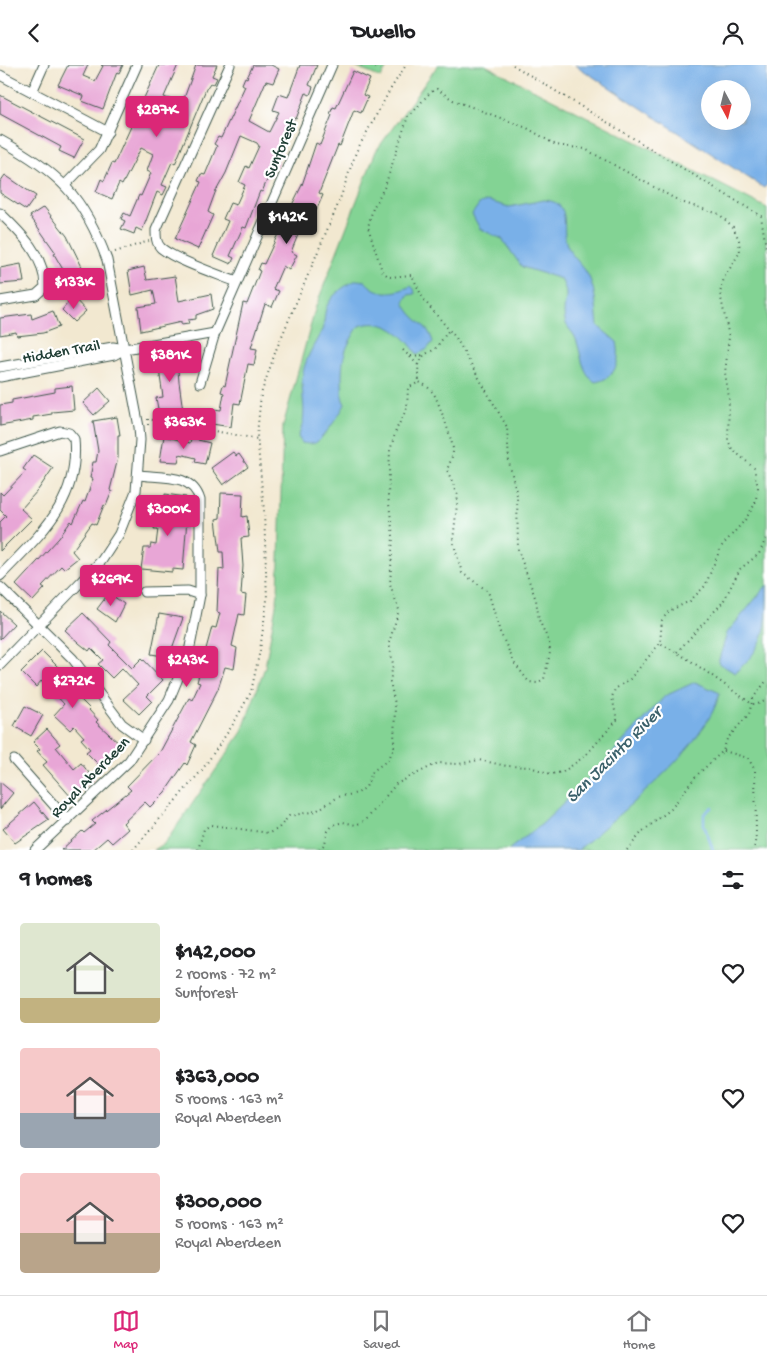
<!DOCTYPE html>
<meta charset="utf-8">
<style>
body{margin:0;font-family:"Gochi Hand",sans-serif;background:#f2f2f2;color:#202124;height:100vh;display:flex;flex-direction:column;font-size:19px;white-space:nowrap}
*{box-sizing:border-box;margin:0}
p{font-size:16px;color:#757577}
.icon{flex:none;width:28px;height:28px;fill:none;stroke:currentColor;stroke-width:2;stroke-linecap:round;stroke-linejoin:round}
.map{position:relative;height:785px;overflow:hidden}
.sheet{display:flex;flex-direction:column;background:#fff;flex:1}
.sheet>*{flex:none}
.needle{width:32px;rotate:173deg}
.buttons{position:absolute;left:701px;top:15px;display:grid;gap:10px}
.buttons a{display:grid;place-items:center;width:50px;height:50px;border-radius:50%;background:#fff;box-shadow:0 5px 20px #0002;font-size:25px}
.price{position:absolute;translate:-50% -42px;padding:0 11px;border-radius:5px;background:#db2777;color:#fff;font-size:16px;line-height:32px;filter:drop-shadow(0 1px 2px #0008)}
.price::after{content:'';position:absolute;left:50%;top:30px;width:15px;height:11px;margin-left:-8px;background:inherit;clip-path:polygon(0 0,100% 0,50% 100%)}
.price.on{background:#222;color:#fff}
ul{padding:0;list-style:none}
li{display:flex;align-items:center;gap:15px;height:125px;padding:0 20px}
li span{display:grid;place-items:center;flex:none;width:140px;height:100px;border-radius:5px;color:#555}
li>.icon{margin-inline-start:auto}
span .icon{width:60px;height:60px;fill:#fffc;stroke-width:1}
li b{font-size:21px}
h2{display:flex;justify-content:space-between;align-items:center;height:60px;padding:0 20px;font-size:21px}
header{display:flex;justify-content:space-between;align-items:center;height:65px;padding:0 20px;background:#fff;font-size:22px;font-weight:700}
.menu{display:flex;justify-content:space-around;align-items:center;height:70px;border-top:1px solid #e0e0e0;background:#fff;font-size:14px;color:#757577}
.menu a{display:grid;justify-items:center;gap:2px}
.menu .on{color:#db2777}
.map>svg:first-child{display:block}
.green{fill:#83d394;stroke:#518864}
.water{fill:#79b0e8;stroke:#4c768e;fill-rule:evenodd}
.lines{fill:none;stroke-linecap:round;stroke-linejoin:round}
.stream{stroke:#79b0e8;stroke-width:2.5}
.building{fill:#e8a6d6}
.street-casing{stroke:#3f574b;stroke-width:11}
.path{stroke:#3f574b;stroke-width:2;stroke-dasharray:1 4;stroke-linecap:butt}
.street{stroke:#fff;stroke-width:9}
.labels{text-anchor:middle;stroke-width:4.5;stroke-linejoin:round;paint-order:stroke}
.street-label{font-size:16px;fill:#1f3d34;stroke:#fff}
.water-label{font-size:18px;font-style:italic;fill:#3a606a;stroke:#fff}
</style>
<header><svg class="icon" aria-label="back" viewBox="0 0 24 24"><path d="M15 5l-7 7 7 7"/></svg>Dwello<svg class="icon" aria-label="person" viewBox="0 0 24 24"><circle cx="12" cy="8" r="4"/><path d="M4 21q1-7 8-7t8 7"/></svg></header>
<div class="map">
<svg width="767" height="785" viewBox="0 0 767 785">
<rect width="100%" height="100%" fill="#fff"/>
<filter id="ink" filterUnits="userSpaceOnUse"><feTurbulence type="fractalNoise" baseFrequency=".02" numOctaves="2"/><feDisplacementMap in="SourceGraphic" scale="10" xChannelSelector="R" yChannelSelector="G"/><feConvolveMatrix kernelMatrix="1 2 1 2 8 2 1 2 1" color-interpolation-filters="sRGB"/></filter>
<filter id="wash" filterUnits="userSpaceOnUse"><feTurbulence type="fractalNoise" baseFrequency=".0096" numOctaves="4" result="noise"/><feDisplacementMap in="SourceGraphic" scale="20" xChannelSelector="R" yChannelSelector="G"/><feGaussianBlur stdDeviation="1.12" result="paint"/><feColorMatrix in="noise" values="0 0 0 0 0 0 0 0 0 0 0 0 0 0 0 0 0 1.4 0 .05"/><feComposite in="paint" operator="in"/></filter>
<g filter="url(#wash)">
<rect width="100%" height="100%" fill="#f2e8d0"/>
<g class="green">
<polygon points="351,0 381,0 387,2 381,13"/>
<polygon points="438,0 485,0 767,143 767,785 154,785 165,778 242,667 265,602 278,529 283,361 316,241 376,86"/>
</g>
<g class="water">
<path d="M575 0H767V120L764 123ZM710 24H742V56H710Z"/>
<path d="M544 135C574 137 560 163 567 180 571 190 579 197 585 205 596 221 596 242 598 261L617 277C621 295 616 314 595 317 580 306 582 287 575 272 572 266 566 262 565 255 561 238 572 234 561 214L522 202 502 174 480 164 472 149 480 138 488 136 509 142Z"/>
<path d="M357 215 365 216C377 231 394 229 411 221L414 224 415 229 408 230 404 237C412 257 428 257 433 277L426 285 417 289C404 269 384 252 359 261 345 283 342 290 342 316 343 326 340 331 345 339 342 347 325 370 318 376 314 380 308 379 302 378L298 372C308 350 302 337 302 315 303 296 314 281 322 265 325 258 324 250 326 243 331 230 345 220 357 215Z"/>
<path d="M767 520C767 567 767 578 735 608L718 598 727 568Z"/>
<path d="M695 617 720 628C705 682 632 737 591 774L578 785H508L542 759 581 722 665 631Z"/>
</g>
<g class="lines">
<polyline class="stream" points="712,742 704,749 704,760 713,785"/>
</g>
<g id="blocks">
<g class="building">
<polygon points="68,0 88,0 83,11 95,16 103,1 101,0 123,0 119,8 117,7 103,44 82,36 84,31 58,20"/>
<polygon points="159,0 178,0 164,32 182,39 196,0 217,0 212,11 217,13 214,19 210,18 206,24 175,99 172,97 162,120 167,122 163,130 157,127 142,166 136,163 134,169 121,164 125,156 121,154 124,148 130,151 139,130 141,131 151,108 147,106 153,89 141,83 122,120 119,118 112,134 96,127 101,114 104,116 112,98 114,99"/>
<polygon points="253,0 271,0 279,4 273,18 266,16 249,56 269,67 279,47 273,45 279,29 288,32 300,0 317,0 309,20 313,22 310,30 306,28 296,54 294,53 277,95 279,96 276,103 273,101 262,127 260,126 246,163 243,162 230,191 234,193 231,199 213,191 228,156 223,154 230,138 236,140 245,120 239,117 246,101 249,103 259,81 257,78 241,71 226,108 215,128 208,147 213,150 198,184 175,174 201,117 198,116 201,109 205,110 217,81 214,79 218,72 221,73 245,21 242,19 245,12 247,13"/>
<polygon points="353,6 370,14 363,30 368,32 361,48 354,45 340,81 338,80 319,128 323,130 316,146 309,143 291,187 297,190 289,205 283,201 273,224 279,226 272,242 265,239 251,283 257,284 254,300 248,299 240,339 234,338 231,362 212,359 214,344 221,345 224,328 221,327 223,320 225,321 243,238 247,239 260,206 258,205 261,198 264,199 286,152 282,151 285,144 289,146 302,120 316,78 320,80 332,50 330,49 333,42 336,43"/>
<polygon points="0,30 84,74 74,93 59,86 61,82 0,49"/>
<polygon points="5,110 36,131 26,145 0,128 0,117"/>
<polygon points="44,142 67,171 83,204 85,221 68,224 65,208 54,189 56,188 30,151"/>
<polygon points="21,199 24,217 0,219 0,203"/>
<polygon points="144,202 147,215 175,211 179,236 211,229 213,244 196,250 196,254 188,255 189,259 181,260 181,257 141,266 138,242 156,239 153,225 132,230 128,206"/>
<polygon points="73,232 86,246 74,257 62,245"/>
<polygon points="53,246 59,262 43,268 17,271 16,267 0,270 0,253 31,249 32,254"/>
<polygon points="181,287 184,304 178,305 179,317 183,346 159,349 156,333 163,332 157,290"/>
<polygon points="72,321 74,345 52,347 52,349 33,352 33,355 0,361 0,340 12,338 12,335 55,327 55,323"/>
<polygon points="99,323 110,336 94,350 83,338"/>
<polygon points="117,352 120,370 118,370 118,393 110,425 112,426 106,441 104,440 96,460 92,458 72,486 78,493 64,504 61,501 42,521 45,523 33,536 16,520 59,473 71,456 73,458 83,436 85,437 93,414 90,413 93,397 96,397 98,386 93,356"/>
<polygon points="192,370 199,372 198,375 210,378 205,399 195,397 196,393 180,389 178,397 160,396 164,371 190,378"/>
<polygon points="233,387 236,391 239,389 248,402 223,420 211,403"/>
<polygon points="33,390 53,403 38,425 21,444 32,454 0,486 0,457 6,451 0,445 0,427 3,430 26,406 23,404"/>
<polygon points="221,428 243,429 242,452 247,451 249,472 241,473 243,501 241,529 246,530 244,550 239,549 232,581 237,583 234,604 225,602 218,624 191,677 196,680 187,700 185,698 165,727 150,742 145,737 123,758 128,764 112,778 107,773 93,785 61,785 82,766 84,768 95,759 92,756 131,725 127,721 160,687 189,633 192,635 200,618 197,617 212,562 216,563 220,548 217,547 219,504 224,505 223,487 220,487 216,454 220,453"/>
<polygon points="165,429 186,432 183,453 187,454 183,505 172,504 172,507 141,504 144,483 150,483 151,479 156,480 158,464 154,464 159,434 165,435"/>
<polygon points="109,528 124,539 115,557 97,544"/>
<polygon points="0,546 14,559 0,574"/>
<polygon points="83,548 111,577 109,580 132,603 142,593 163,615 147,631 152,636 139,649 123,634 138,620 122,603 112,613 98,599 103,595 91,583 89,586 79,578 65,565"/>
<polygon points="159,549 183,553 169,592 151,589"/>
<polygon points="42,586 66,610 64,611 71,619 68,622 90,644 89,645 98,655 96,657 123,682 101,702 86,687 90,684 81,674 84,672 74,661 70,665 54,650 64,639 42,615 36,622 21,607"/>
<polygon points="25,641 43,650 31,671 14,661"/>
<polygon points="47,664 60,679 56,682 74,704 81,698 94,714 72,733 43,700 47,697 37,686 40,684 33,677"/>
<polygon points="0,717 13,728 0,744"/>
<polygon points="34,737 49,755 15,778 3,764"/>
</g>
</g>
</g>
<g filter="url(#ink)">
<use href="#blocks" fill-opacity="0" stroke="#3f574b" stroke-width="1"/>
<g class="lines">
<g class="street-casing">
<g id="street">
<path d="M230 0 156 165C156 172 156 178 161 183 177 196 217 209 237 217"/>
<polyline points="0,10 108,67"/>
<polyline points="32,27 44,0"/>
<path d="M0 75C59 107 84 132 107 195L139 362 140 375 136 426 119 469 102 495 0 600"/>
<polyline points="66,119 99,85 137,0"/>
<path d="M0 148C21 168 45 191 45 222L36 230 0 236"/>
<polyline points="0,302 113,282 125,284"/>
<polyline points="0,312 114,290 125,284 215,268"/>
<polyline points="200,318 215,268 332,0"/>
<path d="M0 386 60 366 69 368 74 374C80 437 39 470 0 511"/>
<polyline points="0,522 73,594 122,659 144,675"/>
<polyline points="144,527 188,526 200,530"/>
<polyline points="14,695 68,756"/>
<path d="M35 785 129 696 169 635 189 587 200 530V435C192 408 163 413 138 410"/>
</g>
</g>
<g class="path">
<polyline points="361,0 362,0"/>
<polyline points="371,0 380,5"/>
<polyline points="513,0 761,151 767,189"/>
<polyline points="115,187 149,176"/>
<polyline points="403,285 418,300 419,317"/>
<polyline points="411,291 424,290"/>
<polyline points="418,300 424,290 435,284 449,265"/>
<polyline points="148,360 148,354 258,374"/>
<polyline points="677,587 723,537 740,504 759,489 767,471"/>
<polyline points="724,686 748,693 755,705 756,770 754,785"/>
<polyline points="133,785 202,705 232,661 251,627 260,585 267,535 264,446 257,370 261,329 276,285 339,137 356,87 390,25 406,0"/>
<path d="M198 785 204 764 211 760 269 768 278 764 289 751 316 746 338 732 358 728 366 722 373 706 389 694 394 681 395 639 390 617 393 599 389 578 399 545 390 519 393 471 388 431 390 386 396 365 407 343 408 323 419 317C426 320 429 323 434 329 438 336 454 379 453 386 453 392 449 399 447 405L458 430 453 476 462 508 488 526 500 567 515 599 529 617 537 618 544 614 550 588 549 577 539 555 536 535 518 485 517 430 509 397 507 362 456 273 423 234 412 210 389 212 382 206 368 162 373 143 385 121 408 51C419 44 425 28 437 24L453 35 527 63 556 80 585 84 681 137 719 149 733 162 739 175 740 187 724 213 720 228 729 272 725 308 729 333 728 375 732 384 754 403 758 423 755 439 745 455 721 482 705 521 690 536 669 546 662 555 660 578 691 596 752 639H758L767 635"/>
<polyline points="320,785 325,778 328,766 333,760 343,757 356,760 366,755 396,719 438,698 459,699 479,695 507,701 530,702 551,709 563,707 586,690 617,655 612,632 615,624 630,614 660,578"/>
<polyline points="627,785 643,766 671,744 696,711 723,686 727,674 749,649 753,633 767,615"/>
</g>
<use href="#street" class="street"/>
</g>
</g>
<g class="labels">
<g class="street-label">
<text transform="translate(279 83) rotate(-67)" y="6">Sunforest</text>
<text transform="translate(61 285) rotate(-10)" y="6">Hidden Trail</text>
<text transform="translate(89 711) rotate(-46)" y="6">Royal Aberdeen</text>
</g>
<g class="water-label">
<text transform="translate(613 689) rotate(-45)" y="6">San Jacinto River</text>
</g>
</g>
</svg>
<div class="buttons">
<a><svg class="needle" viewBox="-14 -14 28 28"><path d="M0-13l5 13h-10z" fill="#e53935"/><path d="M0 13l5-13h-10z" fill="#757577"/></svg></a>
</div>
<b class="price" style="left:157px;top:73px">$287K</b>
<b class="price on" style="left:287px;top:180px">$142K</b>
<b class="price" style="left:74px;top:245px">$133K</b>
<b class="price" style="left:170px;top:318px">$381K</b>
<b class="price" style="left:184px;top:385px">$363K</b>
<b class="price" style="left:168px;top:472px">$300K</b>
<b class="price" style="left:111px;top:542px">$269K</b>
<b class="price" style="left:187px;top:623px">$243K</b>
<b class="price" style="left:73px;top:644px">$272K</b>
</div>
<section class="sheet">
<h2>9 homes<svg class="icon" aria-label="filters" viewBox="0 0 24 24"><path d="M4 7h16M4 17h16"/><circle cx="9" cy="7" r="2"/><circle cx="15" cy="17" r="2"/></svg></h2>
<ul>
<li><span style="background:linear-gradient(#dfe7d0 75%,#c2b280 0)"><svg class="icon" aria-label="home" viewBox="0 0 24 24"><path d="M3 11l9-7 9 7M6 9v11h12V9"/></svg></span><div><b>$142,000</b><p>2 rooms · 72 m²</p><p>Sunforest</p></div><svg class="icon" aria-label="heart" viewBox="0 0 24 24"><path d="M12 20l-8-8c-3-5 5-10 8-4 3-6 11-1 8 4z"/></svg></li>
<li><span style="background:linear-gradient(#f6c9c9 65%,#9aa5b1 0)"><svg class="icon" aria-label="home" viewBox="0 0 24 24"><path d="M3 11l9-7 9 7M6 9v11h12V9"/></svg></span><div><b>$363,000</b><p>5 rooms · 163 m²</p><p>Royal Aberdeen</p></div><svg class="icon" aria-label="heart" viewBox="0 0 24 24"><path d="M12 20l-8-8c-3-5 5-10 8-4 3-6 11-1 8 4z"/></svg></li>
<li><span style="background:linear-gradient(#f6c9c9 60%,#b9a48a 0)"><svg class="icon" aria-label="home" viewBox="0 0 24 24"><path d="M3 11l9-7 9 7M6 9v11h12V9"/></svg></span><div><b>$300,000</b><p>5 rooms · 163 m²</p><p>Royal Aberdeen</p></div><svg class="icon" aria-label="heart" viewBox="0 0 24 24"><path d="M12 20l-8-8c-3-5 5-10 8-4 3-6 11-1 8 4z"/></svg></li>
</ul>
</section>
<nav class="menu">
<a class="on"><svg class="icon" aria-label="map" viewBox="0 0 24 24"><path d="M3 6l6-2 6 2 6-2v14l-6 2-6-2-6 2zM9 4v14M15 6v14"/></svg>Map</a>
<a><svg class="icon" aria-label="saved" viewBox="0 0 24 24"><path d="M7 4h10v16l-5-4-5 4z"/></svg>Saved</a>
<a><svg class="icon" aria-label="home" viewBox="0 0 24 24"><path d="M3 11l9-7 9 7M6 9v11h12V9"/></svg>Home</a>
</nav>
